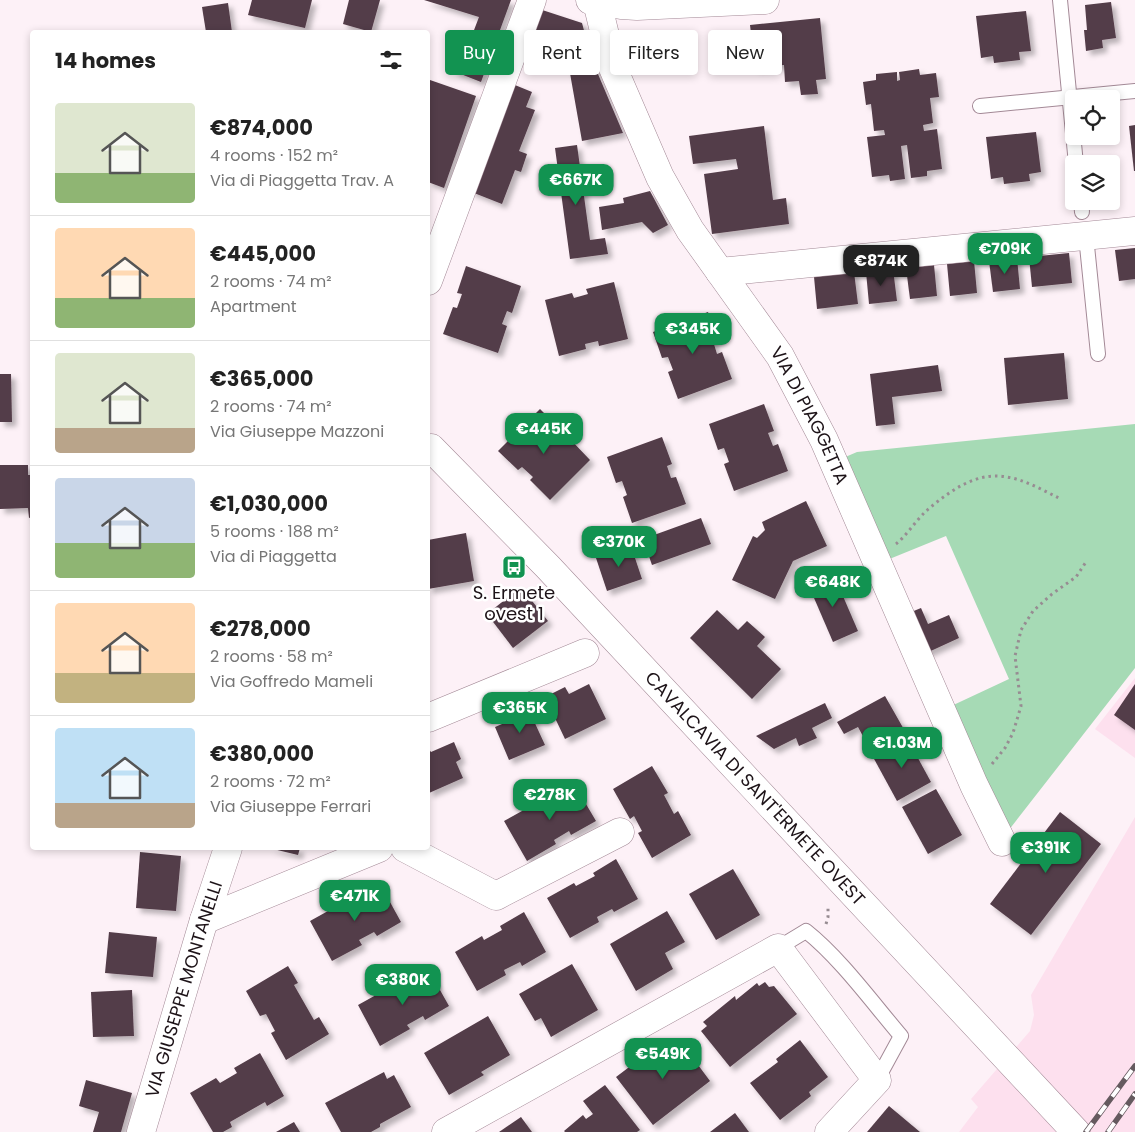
<!DOCTYPE html>
<meta charset="utf-8">
<style>
body{margin:0;font-family:Poppins,sans-serif;background:#f2f2f2;color:#222;height:100vh;display:flex;flex-direction:column;font-size:19px;white-space:nowrap}
*{box-sizing:border-box;margin:0}
p{font-size:16px;color:#767676}
.icon{flex:none;width:28px;height:28px;fill:none;stroke:currentColor;stroke-width:2;stroke-linecap:round;stroke-linejoin:round}
.map{position:relative;flex:1;overflow:hidden}
.drawer{position:absolute;left:30px;top:30px;width:400px;height:820px;display:flex;flex-direction:column;background:#fff;border-radius:5px;box-shadow:0 2px 8px #0003}
.drawer>*{flex:none}
.banner{position:absolute;left:445px;top:30px;width:475px;height:45px;display:flex;gap:10px}
.controls{position:absolute;left:1065px;top:90px;display:grid;gap:10px}
.controls a{display:grid;place-items:center;width:55px;height:55px;border-radius:5px;background:#fff;box-shadow:0 2px 8px #0003;font-size:25px}
.price{position:absolute;translate:-50% -42px;padding:0 11px;border-radius:10px;background:#129351;color:#fff;font-size:16px;line-height:32px;filter:drop-shadow(0 1px 2px #0008)}
.price::after{content:'';position:absolute;left:50%;top:30px;width:15px;height:11px;margin-left:-8px;background:inherit;clip-path:polygon(0 0,100% 0,50% 100%)}
.price.current{background:#222;color:#fff}
ul{padding:0;list-style:none}
li{display:flex;align-items:center;gap:15px;height:125px;padding:0 25px}
li+li{border-top:1px solid #e0e0e0}
li span{display:grid;place-items:center;flex:none;width:140px;height:100px;border-radius:5px;color:#555}
li>.icon{margin-inline-start:auto}
span .icon{width:60px;height:60px;fill:#fffc;stroke-width:1}
li b{font-size:21px}
h2{display:flex;justify-content:space-between;align-items:center;height:60px;padding:0 25px;font-size:21px}
.chip{padding:0 18px;border-radius:5px;background:#fff;box-shadow:0 2px 8px #0003;font-size:18px;line-height:45px}
.chip.current{background:#129351;color:#fff}
.map>svg:first-child{display:block}
.built{fill:#fde0ee}
.green{fill:#a6dab5}
.building{fill:#533c48;filter:url(#shadow)}
.lines{fill:none;stroke-linecap:round;stroke-linejoin:round}
.service-casing{stroke:#a38996;stroke-width:16}
.minor-casing{stroke:#a38996;stroke-width:29}
.tertiary-casing{stroke:#a38996;stroke-width:29}
.path{stroke:#978c92;stroke-width:3;stroke-dasharray:2.5 4;stroke-linecap:butt}
.service{stroke:#fff;stroke-width:14}
.minor{stroke:#fff;stroke-width:28}
.tertiary{stroke:#fff;stroke-width:28}
.rail-casing{stroke:#655a5f;stroke-width:5.5}
.rail{stroke:#fff;stroke-width:4;stroke-dasharray:11;stroke-linecap:butt}
.labels{text-anchor:middle;stroke-width:5;stroke-linejoin:round;paint-order:stroke}
.street-label{font-size:18px;fill:#1d1318;stroke:#fff}
.poi-label{font-size:18px;fill:#1d1318;stroke:#fff}
</style>
<div class="map">
<svg width="1135" height="1132" viewBox="0 0 1135 1132">
<defs>
<filter id="shadow"><feDropShadow dx="4.5" dy="4.5" stdDeviation="2.5" flood-color="#0004"/></filter>
</defs>
<rect width="100%" height="100%" fill="#fdf1f7"/>
<g class="built">
<polygon points="1135,678 1135,758 1095,729"/>
<polygon points="1135,817 1135,1132 959,1132 978,1107 971,1099 1030,1031 1034,1015 1031,995"/>
</g>
<polygon class="green" points="1135,424 1135,668 1005,835 947,708 1009,679 946,536 887,560 843,458 857,452"/>
<g class="building">
<polygon points="252,0 312,0 305,28 248,15"/>
<polygon points="349,0 380,0 371,32 343,24"/>
<polygon points="424,0 511,0 481,82 453,71 459,56 463,59 479,17"/>
<polygon points="1111,2 1116,38 1102,40 1103,48 1086,51 1084,30 1087,30 1085,5"/>
<polygon points="228,3 232,32 206,32 202,7"/>
<polygon points="533,7 582,23 592,60 623,133 582,141 568,62 549,55 547,59 535,56 536,49 522,45"/>
<polygon points="1026,11 1031,51 1019,52 1020,60 994,63 993,56 981,58 976,16"/>
<polygon points="820,18 826,79 816,80 818,94 801,95 799,81 785,82 784,65 755,68 750,25"/>
<polygon points="919,69 920,75 936,73 939,97 930,98 933,123 923,125 924,131 937,129 942,169 927,171 927,176 911,178 907,145 901,146 905,179 890,181 889,175 872,177 867,137 885,135 884,130 874,131 871,104 866,105 863,82 876,80 876,74 897,72 897,81 900,80 899,72"/>
<polygon points="430,80 476,96 444,188 428,182 428,86"/>
<polygon points="510,83 532,92 526,107 535,110 519,151 527,154 521,172 515,170 502,204 469,191"/>
<polygon points="1135,125 1135,171 1134,171 1129,126"/>
<polygon points="764,126 773,200 786,198 789,224 712,234 704,174 738,169 736,159 693,164 689,136"/>
<polygon points="1036,132 1041,172 1029,174 1030,181 1004,184 1003,177 991,179 986,137"/>
<polygon points="577,145 590,240 605,238 608,254 570,259 555,148"/>
<polygon points="650,191 668,225 653,233 642,222 602,230 599,207 624,203 623,198"/>
<polygon points="1135,248 1135,279 1119,281 1115,250"/>
<polygon points="1069,253 1072,283 1032,287 1029,257"/>
<polygon points="1017,258 1020,289 993,292 989,261"/>
<polygon points="974,261 977,293 950,296 947,264"/>
<polygon points="934,265 937,296 910,299 906,268"/>
<polygon points="466,266 521,286 512,313 507,311 502,324 507,326 498,353 443,334 453,307 457,308 462,294 457,293"/>
<polygon points="893,269 897,301 869,304 866,272"/>
<polygon points="854,272 858,304 817,309 814,277"/>
<polygon points="614,282 628,339 599,346 598,341 585,344 586,349 559,356 545,300 572,293 574,298 588,294 586,289"/>
<polygon points="708,312 718,340 713,341 717,354 722,352 732,379 678,399 668,372 673,370 668,357 662,358 653,332"/>
<polygon points="1064,353 1068,399 1008,405 1004,358"/>
<polygon points="938,365 942,391 892,397 895,424 876,426 870,374"/>
<polygon points="0,374 11,374 12,422 0,422"/>
<polygon points="764,404 774,431 768,433 773,446 778,444 788,471 734,491 724,464 729,462 724,448 718,450 709,424"/>
<polygon points="540,409 561,430 557,434 566,443 570,439 590,460 550,500 530,480 533,477 522,467 518,470 498,451"/>
<polygon points="662,437 672,464 667,466 671,478 676,477 686,504 632,523 623,497 627,495 622,481 616,483 607,457"/>
<polygon points="0,465 28,465 28,475 32,475 32,517 29,518 28,508 0,509"/>
<polygon points="806,501 827,546 793,561 775,599 732,580 753,536 757,538 765,530 762,522"/>
<polygon points="701,518 711,544 652,565 643,539"/>
<polygon points="466,533 474,581 428,589 428,540"/>
<polygon points="631,546 642,579 607,591 596,558"/>
<polygon points="833,573 858,631 833,642 808,584"/>
<polygon points="521,587 548,621 513,648 487,614"/>
<polygon points="921,608 928,624 949,615 959,638 922,655 904,615"/>
<polygon points="717,610 738,630 747,621 765,637 757,646 781,669 752,699 690,638"/>
<polygon points="589,684 606,719 565,739 545,697 565,687 569,694"/>
<polygon points="1135,684 1135,730 1114,715"/>
<polygon points="885,696 906,733 871,751 858,727 844,734 837,722"/>
<polygon points="825,703 832,718 812,728 817,738 799,746 796,738 774,749 756,736"/>
<polygon points="527,706 545,745 509,760 495,727 516,718 513,712"/>
<polygon points="907,738 931,782 897,801 873,757"/>
<polygon points="454,742 461,759 456,762 463,778 429,793 428,789 428,748 431,752"/>
<polygon points="652,766 668,793 664,795 674,814 678,811 691,835 652,858 638,833 642,831 634,816 630,819 613,789"/>
<polygon points="573,782 596,821 571,835 569,831 554,840 556,844 527,861 504,821 531,806 534,809 552,799 550,795"/>
<polygon points="936,789 962,835 928,854 902,807"/>
<polygon points="1060,812 1101,844 1031,935 990,904"/>
<polygon points="269,848 300,848 298,855"/>
<polygon points="140,852 181,856 176,911 136,908"/>
<polygon points="616,859 638,899 614,912 612,909 597,917 599,922 570,938 547,898 574,883 576,886 595,876 593,873"/>
<polygon points="733,869 760,915 716,940 689,894"/>
<polygon points="379,882 401,922 377,936 374,932 359,940 362,945 332,961 310,921 337,906 339,909 357,899 355,896"/>
<polygon points="667,911 685,942 665,953 673,969 636,991 610,944"/>
<polygon points="524,912 546,952 522,966 520,962 504,970 506,975 477,991 455,952 482,936 484,940 502,930 500,926"/>
<polygon points="109,932 157,937 153,977 105,973"/>
<polygon points="572,964 598,1010 551,1037 541,1018 535,1021 519,994"/>
<polygon points="288,966 298,983 294,985 314,1020 319,1017 329,1034 286,1060 271,1033 275,1031 266,1014 260,1016 246,991"/>
<polygon points="427,967 449,1006 425,1020 423,1016 407,1025 410,1029 380,1046 358,1005 385,990 387,994 405,984 403,980"/>
<polygon points="765,982 769,987 774,986 797,1014 730,1067 701,1031 707,1026 703,1022 735,996 736,1000 757,983 759,986"/>
<polygon points="132,990 134,1036 93,1037 91,992"/>
<polygon points="488,1016 510,1055 481,1072 484,1075 449,1095 424,1053"/>
<polygon points="678,1038 710,1081 653,1125 616,1077 657,1046 661,1051"/>
<polygon points="800,1040 828,1077 809,1092 811,1096 780,1120 750,1083 778,1062 776,1059"/>
<polygon points="260,1053 284,1096 267,1106 265,1102 230,1122 232,1127 223,1132 213,1132 190,1093 216,1078 220,1083 237,1073 234,1068"/>
<polygon points="384,1072 387,1079 394,1075 411,1107 380,1124 380,1127 371,1132 341,1132 325,1103"/>
<polygon points="86,1080 132,1093 121,1132 93,1132 99,1112 79,1106"/>
<polygon points="605,1085 640,1130 637,1132 565,1132 564,1131 583,1115 586,1119 593,1114 583,1101"/>
<polygon points="889,1106 920,1132 867,1132"/>
<polygon points="735,1113 749,1132 710,1132"/>
<polygon points="521,1117 532,1132 499,1132"/>
<polygon points="294,1122 300,1132 276,1132"/>
</g>
<g class="lines">
<g class="service-casing">
<g id="service">
<polyline points="1060,0 1076,164"/>
<polyline points="980,106 1135,91"/>
<polyline points="1081,201 1082,212"/>
<polyline points="1086,236 1098,354"/>
<path d="M778 948 806 931C840 958 872 1002 901 1036L877 1080"/>
</g>
</g>
<g class="minor-casing">
<g id="minor">
<polyline points="590,0 621,5 637,6 765,0"/>
<path id="s1" d="M597 2 613 68 660 177 690 230 780 356 824 440 974 785 1002 842"/>
<polyline points="720,272 1135,231"/>
<polyline points="428,718 585,653"/>
<polyline points="405,848 496,896 620,832"/>
<polyline points="204,920 379,848"/>
<path id="s2" d="M141 1132 204 920 228 848"/>
<polyline points="446,1132 778,948 877,1080 829,1132"/>
</g>
</g>
<g class="tertiary-casing">
<g id="tertiary">
<polyline points="428,281 532,0"/>
<path id="s3" d="M431 448 548 567 1076 1132"/>
</g>
</g>
<g class="path">
<path d="M896 544C906 536 915 522 925 512 948 492 976 471 1007 477 1026 480 1044 491 1061 499"/>
<polyline points="992,764 1005,748 1013,733 1021,706 1015,656 1021,630 1033,611 1052,594 1076,577 1086,562"/>
<polyline points="826,924 828,917 828,905"/>
</g>
<use href="#service" class="service"/>
<use href="#minor" class="minor"/>
<use href="#tertiary" class="tertiary"/>
<g class="rail-casing">
<g id="rail">
<polyline points="1086,1132 1135,1066"/>
<polyline points="1108,1132 1135,1094"/>
</g>
</g>
<use href="#rail" class="rail"/>
</g>
<defs>
<g id="bus-square" transform="scale(1.25)"><rect x="-9" y="-9" width="18" height="18" rx="4" fill="#129351" stroke="#fff"/><path d="M-5-6H5V4H4V6H2V4H-2V6H-4V4H-5ZM-3.5-4V0h7V-4ZM-3.5 1.2v1.5H-2V1.2ZM2 1.2v1.5H3.5V1.2Z" fill="#fff"/></g>
</defs>
<g fill-rule="evenodd">
<use href="#bus-square" x="514" y="567"/>
</g>
<g class="labels">
<g class="street-label">
<text dy="6" stroke="none"><textPath href="#s1" startOffset="469">VIA DI PIAGGETTA</textPath></text>
<text dy="6" stroke="none"><textPath href="#s3" startOffset="470">CAVALCAVIA DI SANT'ERMETE OVEST</textPath></text>
<text dy="6" stroke="none"><textPath href="#s2" startOffset="149">VIA GIUSEPPE MONTANELLI</textPath></text>
</g>
<g class="poi-label">
<text x="514" y="599">S. Ermete<tspan x="514" dy="21">ovest 1</tspan></text>
</g>
</g>
</svg>
<div class="controls">
<a><svg class="icon" aria-label="locate" viewBox="0 0 24 24"><circle cx="12" cy="12" r="6"/><path d="M12 2v4M12 18v4M2 12h4M18 12h4"/></svg></a>
<a><svg class="icon" aria-label="layers" viewBox="0 0 24 24"><path d="M12 4l9 5-9 5-9-5zM3 14l9 5 9-5"/></svg></a>
</div>
<b class="price" style="left:576px;top:206px">€667K</b>
<b class="price" style="left:1005px;top:275px">€709K</b>
<b class="price current" style="left:881px;top:287px">€874K</b>
<b class="price" style="left:693px;top:355px">€345K</b>
<b class="price" style="left:544px;top:455px">€445K</b>
<b class="price" style="left:619px;top:568px">€370K</b>
<b class="price" style="left:833px;top:608px">€648K</b>
<b class="price" style="left:520px;top:734px">€365K</b>
<b class="price" style="left:902px;top:769px">€1.03M</b>
<b class="price" style="left:550px;top:821px">€278K</b>
<b class="price" style="left:1046px;top:874px">€391K</b>
<b class="price" style="left:355px;top:922px">€471K</b>
<b class="price" style="left:403px;top:1006px">€380K</b>
<b class="price" style="left:663px;top:1080px">€549K</b>
<div class="banner">
<a class="chip current">Buy</a>
<a class="chip">Rent</a>
<a class="chip">Filters</a>
<a class="chip">New</a>
</div>
<section class="drawer">
<h2>14 homes<svg class="icon" aria-label="filters" viewBox="0 0 24 24"><path d="M4 7h16M4 17h16"/><circle cx="9" cy="7" r="2"/><circle cx="15" cy="17" r="2"/></svg></h2>
<ul>
<li><span style="background:linear-gradient(#dfe7d0 70%,#8fb573 0)"><svg class="icon" aria-label="home" viewBox="0 0 24 24"><path d="M3 11l9-7 9 7M6 9v11h12V9"/></svg></span><div><b>€874,000</b><p>4 rooms · 152 m²</p><p>Via di Piaggetta Trav. A</p></div></li>
<li><span style="background:linear-gradient(#ffd9b3 70%,#8fb573 0)"><svg class="icon" aria-label="home" viewBox="0 0 24 24"><path d="M3 11l9-7 9 7M6 9v11h12V9"/></svg></span><div><b>€445,000</b><p>2 rooms · 74 m²</p><p>Apartment</p></div></li>
<li><span style="background:linear-gradient(#dfe7d0 75%,#b9a48a 0)"><svg class="icon" aria-label="home" viewBox="0 0 24 24"><path d="M3 11l9-7 9 7M6 9v11h12V9"/></svg></span><div><b>€365,000</b><p>2 rooms · 74 m²</p><p>Via Giuseppe Mazzoni</p></div></li>
<li><span style="background:linear-gradient(#c9d6e8 65%,#8fb573 0)"><svg class="icon" aria-label="home" viewBox="0 0 24 24"><path d="M3 11l9-7 9 7M6 9v11h12V9"/></svg></span><div><b>€1,030,000</b><p>5 rooms · 188 m²</p><p>Via di Piaggetta</p></div></li>
<li><span style="background:linear-gradient(#ffd9b3 70%,#c2b280 0)"><svg class="icon" aria-label="home" viewBox="0 0 24 24"><path d="M3 11l9-7 9 7M6 9v11h12V9"/></svg></span><div><b>€278,000</b><p>2 rooms · 58 m²</p><p>Via Goffredo Mameli</p></div></li>
<li><span style="background:linear-gradient(#bfe0f5 75%,#b9a48a 0)"><svg class="icon" aria-label="home" viewBox="0 0 24 24"><path d="M3 11l9-7 9 7M6 9v11h12V9"/></svg></span><div><b>€380,000</b><p>2 rooms · 72 m²</p><p>Via Giuseppe Ferrari</p></div></li>
</ul>
</section>
</div>
